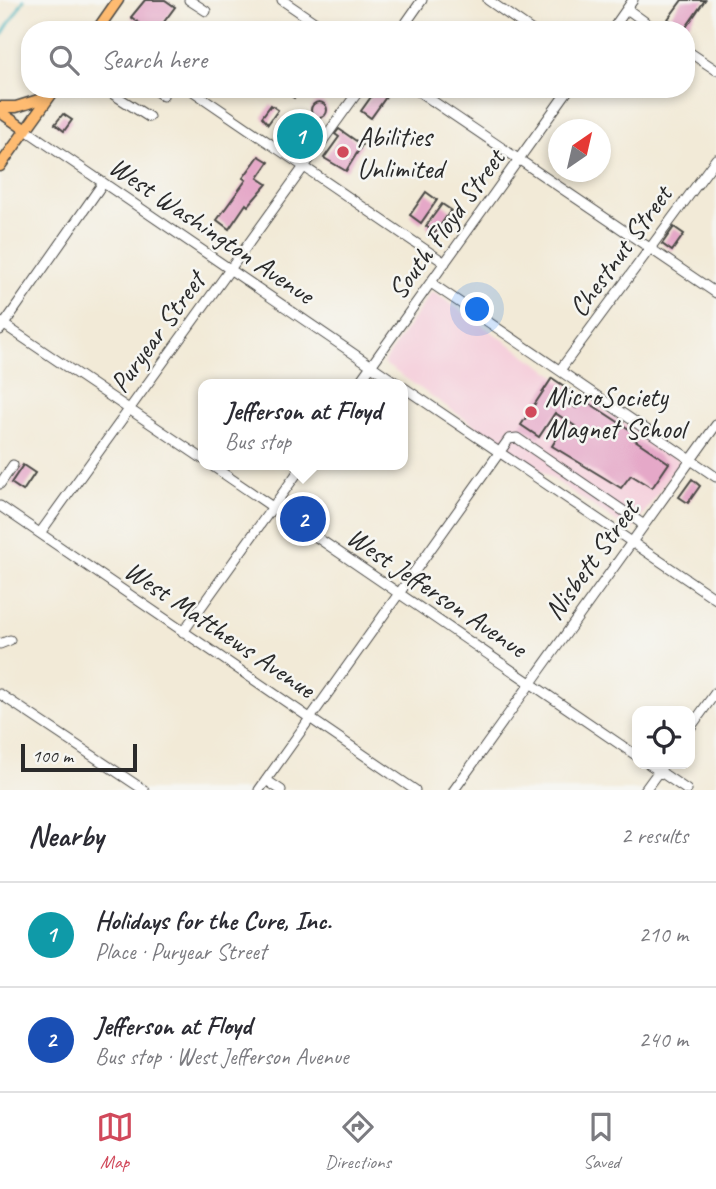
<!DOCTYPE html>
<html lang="en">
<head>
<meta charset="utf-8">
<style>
  body { margin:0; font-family:Caveat,sans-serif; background:#f2f2f3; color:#2b2b33 }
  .controls { position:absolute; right:21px; bottom:21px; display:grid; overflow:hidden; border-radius:14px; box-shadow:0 4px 10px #0003 }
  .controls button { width:63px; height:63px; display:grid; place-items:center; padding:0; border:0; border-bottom:2px solid #e1e1e2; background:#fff; color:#2b2b33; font:35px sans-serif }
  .compass { position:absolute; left:548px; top:119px; width:63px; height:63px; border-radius:50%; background:#fff; box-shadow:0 4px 10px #0003; rotate:34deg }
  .scale { position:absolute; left:21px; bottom:18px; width:116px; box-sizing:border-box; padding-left:7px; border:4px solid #2b2b2b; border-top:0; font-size:19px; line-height:24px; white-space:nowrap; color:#2b2b2b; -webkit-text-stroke:5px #f6f6f2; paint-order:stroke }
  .you { position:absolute; left:478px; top:310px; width:24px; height:24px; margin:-18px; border:5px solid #fff; border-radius:50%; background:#1a73e8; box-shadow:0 0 0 10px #1a73e833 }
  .badge { display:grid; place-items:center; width:46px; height:46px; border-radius:50%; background:#d1495b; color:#fff; font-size:23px; font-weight:700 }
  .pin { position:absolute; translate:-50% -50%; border:4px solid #fff; box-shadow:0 2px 7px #0006 }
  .popup { position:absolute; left:198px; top:379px; width:210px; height:91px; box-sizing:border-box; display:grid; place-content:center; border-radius:14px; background:#fff; filter:drop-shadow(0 2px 5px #0005); font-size:23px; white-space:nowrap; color:#7c7c81 }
  .popup b { font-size:26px; color:#2b2b33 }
  .popup::after { content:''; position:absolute; left:50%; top:100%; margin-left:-14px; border:14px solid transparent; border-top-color:#fff }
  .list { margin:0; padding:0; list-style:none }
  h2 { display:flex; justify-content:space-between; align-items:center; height:91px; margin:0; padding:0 28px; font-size:30px }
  h2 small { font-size:23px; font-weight:400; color:#7c7c81 }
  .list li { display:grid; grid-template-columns:46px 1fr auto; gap:21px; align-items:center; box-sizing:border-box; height:105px; padding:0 28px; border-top:2px solid #e1e1e2 }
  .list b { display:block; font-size:26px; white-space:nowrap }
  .list p { margin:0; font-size:23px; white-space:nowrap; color:#7c7c81 }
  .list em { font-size:23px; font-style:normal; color:#7c7c81 }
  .icon { flex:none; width:38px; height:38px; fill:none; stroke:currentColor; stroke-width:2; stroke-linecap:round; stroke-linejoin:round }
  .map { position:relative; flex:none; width:716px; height:790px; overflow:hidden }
  .search { position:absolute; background:#fff; box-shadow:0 4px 10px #0003; left:21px; right:21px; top:21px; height:77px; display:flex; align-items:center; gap:18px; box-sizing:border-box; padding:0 24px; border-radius:28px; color:#7c7c81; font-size:26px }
  .sheet { height:301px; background:#fff }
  nav { display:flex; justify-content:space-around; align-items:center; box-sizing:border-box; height:98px; border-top:2px solid #e1e1e2; background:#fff; font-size:19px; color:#7c7c81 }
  nav a { display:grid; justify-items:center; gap:4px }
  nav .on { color:#d1495b }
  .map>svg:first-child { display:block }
</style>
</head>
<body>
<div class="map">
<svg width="716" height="790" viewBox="0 0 716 790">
  <rect width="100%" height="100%" fill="#f6f6f2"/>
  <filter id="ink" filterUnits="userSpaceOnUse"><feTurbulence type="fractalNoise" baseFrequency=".0143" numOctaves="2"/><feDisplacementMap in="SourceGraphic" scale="14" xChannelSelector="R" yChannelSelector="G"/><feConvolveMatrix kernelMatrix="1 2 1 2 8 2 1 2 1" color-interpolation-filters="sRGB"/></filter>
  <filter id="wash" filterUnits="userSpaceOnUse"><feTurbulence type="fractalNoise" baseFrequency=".00686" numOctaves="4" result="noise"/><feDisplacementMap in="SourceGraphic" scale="28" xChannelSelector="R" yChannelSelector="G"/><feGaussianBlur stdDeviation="1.57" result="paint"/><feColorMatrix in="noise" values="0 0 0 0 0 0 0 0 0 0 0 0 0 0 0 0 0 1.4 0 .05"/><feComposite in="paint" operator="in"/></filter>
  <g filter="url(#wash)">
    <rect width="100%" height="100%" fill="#f2ead7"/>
    <path fill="#f5cfdb" d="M432,291L680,461L631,532L383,363Z"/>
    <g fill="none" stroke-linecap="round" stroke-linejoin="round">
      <path stroke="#44b3bd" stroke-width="2.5" d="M0,38L24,0"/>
    </g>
    <g id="blocks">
      <path fill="#e5a8c8" d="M145,0H165L175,7L158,30H149L131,17Z
        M682,0H705L684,30L668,19Z
        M288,89H300L294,98L286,93Z
        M376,90L386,97L371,118L361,111Z
        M311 110a8 8 0 1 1 16 0a8 8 0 1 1-16 0Z
        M271,105L278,110L268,124L262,117Z
        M63,114L72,120L64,131L55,124Z
        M283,118L291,124L284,133L277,128Z
        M299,126L310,133L302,146L290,139Z
        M339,129L362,145L346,171L324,158L339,137L335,134Z
        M259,156L269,162L258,178L267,184L248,206L246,204L229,229L217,220L246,180L243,178Z
        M426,192L437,200L421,223L410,215Z
        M442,204L451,210L435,233L426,226Z
        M674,227L684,234L672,251L662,244Z
        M552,378L570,390L564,400L576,408L583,399L635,433L632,438L669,463L652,488L631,475L621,488L552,446L562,430L569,435L575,426L555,413L539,437L521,425Z
        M23,465L35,473L23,491L11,483Z
        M692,479L700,486L688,503L679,497Z"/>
    </g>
  </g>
  <g filter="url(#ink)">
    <use href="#blocks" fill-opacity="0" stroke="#494845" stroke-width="2"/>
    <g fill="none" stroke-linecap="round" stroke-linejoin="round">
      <g stroke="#494845" stroke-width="11">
        <path id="minor" d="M189,0L206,11
          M282,0L326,30
          M488,0L531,30
          M627,9L656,30
          M401,30L422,0
          M612,30L633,0
          M686,50L716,70
          M105,89L149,117
          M153,89L163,96
          M190,89L445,263
          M415,89L716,293
          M26,130L398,384
          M431,283L716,477
          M0,322L203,459
          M0,330L103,183
          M560,370L716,159
          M358,384L569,89
          M403,387L716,599
          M211,465L637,756
          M0,484L13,465
          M0,506L415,790
          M40,533L360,89
          M183,632L303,465
          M0,644L10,640
          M0,694L144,790
          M690,728L716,692
          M649,764L687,790
          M266,780L281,790
          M259,790L509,439L517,438L644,525
          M454,790L716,425
          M645,790L664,764"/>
      </g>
      <g stroke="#494845" stroke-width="13">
        <path id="major" d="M97,30L118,0
          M0,107H16L48,97
          M0,112L26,130
          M0,166L55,89"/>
      </g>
      <use href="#minor" stroke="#fff" stroke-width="9"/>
      <use href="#major" stroke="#febb71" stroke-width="10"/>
    </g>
  </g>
  <g fill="#d1495b" stroke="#f6f6f2" stroke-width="2.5">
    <circle cx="343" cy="152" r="7"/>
    <circle cx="531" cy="412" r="7"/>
  </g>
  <g text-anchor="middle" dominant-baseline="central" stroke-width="5" stroke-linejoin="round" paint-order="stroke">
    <g font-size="28" fill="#2b2b2b" stroke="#f6f6f2" text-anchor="start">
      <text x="357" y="136">Abilities<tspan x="357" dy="32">Unlimited</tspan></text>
      <text x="545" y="396">MicroSociety<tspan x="545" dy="32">Magnet School</tspan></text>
    </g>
    <g font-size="28" fill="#2b2b2b" stroke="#f6f6f2">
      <text transform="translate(446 224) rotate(-54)">South Floyd Street</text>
      <text transform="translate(212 230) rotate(34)">West Washington Avenue</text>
      <text transform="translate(620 251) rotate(-54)">Chestnut Street</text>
      <text transform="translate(157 332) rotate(-54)">Puryear Street</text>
      <text transform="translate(591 560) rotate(-54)">Nisbett Street</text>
      <text transform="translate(437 592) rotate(34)">West Jefferson Avenue</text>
      <text transform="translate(220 629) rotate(34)">West Matthews Avenue</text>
    </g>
  </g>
</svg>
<div class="controls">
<button><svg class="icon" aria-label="locate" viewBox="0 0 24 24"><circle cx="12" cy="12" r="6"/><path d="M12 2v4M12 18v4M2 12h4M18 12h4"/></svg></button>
</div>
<svg class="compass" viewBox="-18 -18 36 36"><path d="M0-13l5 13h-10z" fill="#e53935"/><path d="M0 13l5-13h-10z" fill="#7c7c81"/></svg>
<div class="scale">100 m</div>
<div class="you"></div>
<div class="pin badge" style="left:300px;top:136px;background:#0f9aa8">1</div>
<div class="pin badge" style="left:303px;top:519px;background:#1a4fb4">2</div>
<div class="popup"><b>Jefferson at Floyd</b>Bus stop</div>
<div class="search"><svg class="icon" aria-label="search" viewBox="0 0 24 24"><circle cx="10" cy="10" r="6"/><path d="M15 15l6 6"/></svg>Search here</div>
</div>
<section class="sheet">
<h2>Nearby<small>2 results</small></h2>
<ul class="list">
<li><span class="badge" style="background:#0f9aa8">1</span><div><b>Holidays for the Cure, Inc.</b><p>Place · Puryear Street</p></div><em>210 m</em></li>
<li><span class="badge" style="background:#1a4fb4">2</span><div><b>Jefferson at Floyd</b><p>Bus stop · West Jefferson Avenue</p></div><em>240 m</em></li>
</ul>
</section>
<nav>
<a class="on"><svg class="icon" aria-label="map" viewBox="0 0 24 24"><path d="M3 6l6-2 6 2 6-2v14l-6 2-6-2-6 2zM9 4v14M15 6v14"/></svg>Map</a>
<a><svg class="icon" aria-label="directions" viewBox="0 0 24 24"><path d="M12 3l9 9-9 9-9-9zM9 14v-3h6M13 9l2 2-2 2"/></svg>Directions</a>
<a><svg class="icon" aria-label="saved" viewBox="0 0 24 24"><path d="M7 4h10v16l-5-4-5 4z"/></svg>Saved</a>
</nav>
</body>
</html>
